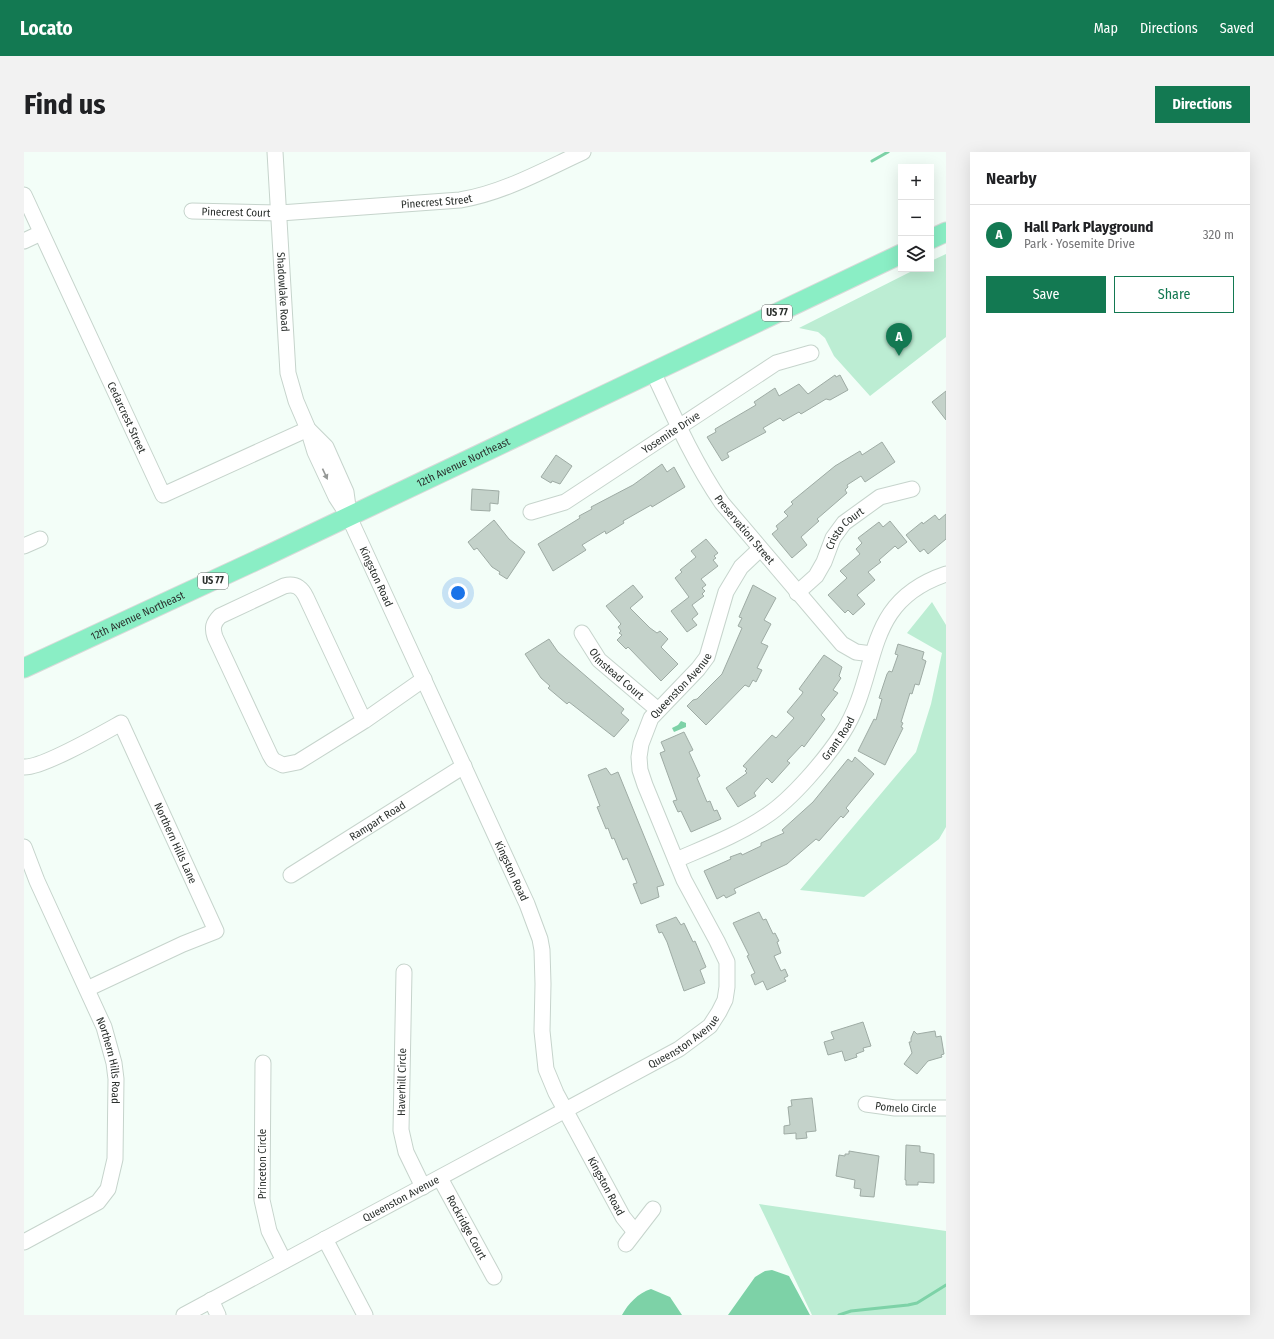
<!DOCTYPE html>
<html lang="en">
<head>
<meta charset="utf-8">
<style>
  body { margin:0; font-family:"Fira Sans Condensed",sans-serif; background:#f2f2f2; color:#202124 }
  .controls { position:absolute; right:12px; top:12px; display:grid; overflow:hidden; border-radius:0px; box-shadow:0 4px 16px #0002 }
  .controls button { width:36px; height:36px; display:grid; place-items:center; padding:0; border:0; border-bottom:1px solid #e0e0e0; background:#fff; color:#202124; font:20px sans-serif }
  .you { position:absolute; left:434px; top:441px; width:14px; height:14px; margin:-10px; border:3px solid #fff; border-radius:50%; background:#1a73e8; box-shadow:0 0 0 6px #1a73e833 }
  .badge { display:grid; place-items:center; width:26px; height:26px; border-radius:50%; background:#137952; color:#fff; font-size:13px; font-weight:700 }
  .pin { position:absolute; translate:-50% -33px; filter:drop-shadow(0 1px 2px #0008) }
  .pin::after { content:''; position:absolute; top:21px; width:14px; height:12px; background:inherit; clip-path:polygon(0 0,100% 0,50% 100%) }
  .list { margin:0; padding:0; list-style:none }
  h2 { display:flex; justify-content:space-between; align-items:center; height:52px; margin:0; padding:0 16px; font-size:17px }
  h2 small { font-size:13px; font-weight:400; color:#757577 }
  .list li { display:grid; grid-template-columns:26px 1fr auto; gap:12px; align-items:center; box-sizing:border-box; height:60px; padding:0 16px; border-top:1px solid #e0e0e0 }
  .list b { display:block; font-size:15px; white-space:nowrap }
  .list p { margin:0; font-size:13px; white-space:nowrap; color:#757577 }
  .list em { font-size:13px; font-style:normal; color:#757577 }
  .actions { display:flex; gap:8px; padding:12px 16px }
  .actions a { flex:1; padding:9px 0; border:1px solid #137952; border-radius:0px; text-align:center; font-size:14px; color:#137952 }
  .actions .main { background:#137952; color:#fff }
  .icon { flex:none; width:22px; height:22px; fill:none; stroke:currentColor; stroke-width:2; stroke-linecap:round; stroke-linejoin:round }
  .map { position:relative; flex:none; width:922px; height:1163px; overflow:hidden; border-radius:0px }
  header { display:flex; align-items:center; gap:24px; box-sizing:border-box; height:56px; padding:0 20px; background:#137952; color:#fff }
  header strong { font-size:19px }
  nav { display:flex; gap:22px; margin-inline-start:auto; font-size:14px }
  .intro { display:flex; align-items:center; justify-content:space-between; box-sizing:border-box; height:96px; padding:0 24px }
  h1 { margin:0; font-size:28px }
  .button { padding:10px 18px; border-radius:0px; background:#137952; color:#fff; font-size:14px; font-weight:700 }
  main { display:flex; gap:24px; padding:0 24px }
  aside { flex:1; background:#fff; border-radius:0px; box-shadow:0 4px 16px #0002 }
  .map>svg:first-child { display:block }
</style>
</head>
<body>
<header>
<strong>Locato</strong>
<nav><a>Map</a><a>Directions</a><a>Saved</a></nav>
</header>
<div class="intro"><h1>Find us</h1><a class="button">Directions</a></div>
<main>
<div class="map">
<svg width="922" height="1163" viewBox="0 0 922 1163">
  <rect width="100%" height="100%" fill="#f3fef8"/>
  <path fill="#bcedd3" d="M922,102V185L846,244L810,204L801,186L794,180L775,176L892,117H907V109Z
    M908,450L922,473V675L915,687L840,745L776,738L892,600L907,552L918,501L883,481Z
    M735,1052L922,1079V1163H788Z"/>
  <path fill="#7dd2a7" d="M657,569L662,571V575L650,580L648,576L654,573Z
    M748,1118L765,1124L786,1163H704L731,1125L741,1119Z
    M627,1137L646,1145L658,1163H598C604,1152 614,1141 627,1137Z"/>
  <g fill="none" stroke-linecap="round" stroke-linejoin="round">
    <path stroke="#7dd2a7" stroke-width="3" d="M848,9L864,0
      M815,1163L827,1159L884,1153L893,1151L922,1133"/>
  </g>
  <path fill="#c4d2ca" stroke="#9eaba4" d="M811,223L812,225L816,223L824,238L806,248L802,247L777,262L775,260L759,269L756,266L739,276L742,280L703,301L705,305L698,309L683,285L692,280L691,277L732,253L730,250L751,236L755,244L775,232L784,242Z
    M922,239V268L908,250Z
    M858,290L871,310L841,330L837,324L823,333L824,335L821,338L823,341L793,367L795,369L777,385L783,393L768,406L748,382L754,377L752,374L764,364L760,360L769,352L767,350L811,314L836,299L838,303Z
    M532,303L548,314L536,332L528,329L527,331L517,325Z
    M638,312L643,320L650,315L661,335L628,355L627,353L599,369L600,371L582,382L581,379L558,393L562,398L529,419L514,392L556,366L555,364L568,357L567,355L609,333Z
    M448,337L475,339L474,352L466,351V359L447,358Z
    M922,362V387L904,402L900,397L896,400L882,383L898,370L899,372L911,363L915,368Z
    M470,368L485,387L501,400L483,427L475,422L476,420L468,415L453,396L450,398L444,390Z
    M866,369L883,390L874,397L871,394L855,408L857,410L844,420L851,428L833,443L841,452L829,463L824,458L821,461L804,443L823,426L816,419L836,402L832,397L838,391L834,386L855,370L859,375Z
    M682,387L694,401L690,404L692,406L689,408L694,414L677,427L682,433L678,436L681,439L678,442L680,444L668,453L674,462L668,467L673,473L663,480L647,459L665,445L651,426L658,420L656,418L672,405L667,399Z
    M609,433L619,445L606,456L626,476L633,481L636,479L644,487L637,495L654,512L637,529L604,495L602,497L593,488L598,483L595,481L597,479L594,475L597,472L582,454Z
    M729,433L752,446L740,468L747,472L737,491L744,494L733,516L738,518L732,530L729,528L725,535L721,533L682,573L663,554L669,548L673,547L698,522L718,476L714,474L718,466L715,465Z
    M525,487L534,500L600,557L597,561L605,568L590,585L545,550L543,552L524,536L526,534L517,526L501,502Z
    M874,492L900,500L898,507L902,509L895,533L891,532L888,542L886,541L877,570L879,571L877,575L879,576L861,613L834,599L850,567L852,568L858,547L855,546L863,522L865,519L868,520L874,503L871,502Z
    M800,503L818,515L815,524L817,526L809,538L814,541L797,563L801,567L780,595L778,593L763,609L766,611L748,631L743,626L730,641L732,644L714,655L702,636L723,621L721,619L723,617L719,614L748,583L752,586L770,566L763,560L778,542L779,540L775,537Z
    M660,580L669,598L665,600L676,624L673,626L683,650L686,649L690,659L693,658L697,667L667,680L657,659L654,660L649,649L653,648L636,601L641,599L637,590Z
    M831,605L850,622L822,656L825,659L819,666L817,664L795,689L792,687L763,712L710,737L712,741L702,746L700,743L693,747L680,719L707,707L706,705L717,701L718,703L737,694V691L760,681L758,678L789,650L824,607L828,610Z
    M582,616L587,623L594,620L640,733L633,735L635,745L617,752L609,732L613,731L603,706L599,708L590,686L588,687L584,676L582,677L573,655L576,654L564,623Z
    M735,760L739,768L742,767L749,782L751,781L755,789L753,790L757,801L750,804L757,819L761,817L764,824L760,826L762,829L743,838L739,829L731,833L727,823L731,821L723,804L725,803L709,771Z
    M652,765L657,773L660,771L669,790L671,789L682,815L676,818L681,831L660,839L643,790L638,780L635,781L632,773Z
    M839,870L847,894L839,896L840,899L832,902L833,905L821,909L818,899L804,903L800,890L810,887L807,880Z
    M890,879L893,882L911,879L912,885L917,884L920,902L917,903L918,905L904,909L893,922L880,912L888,901L885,890H887V886Z
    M788,946L792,979L782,980L783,986L772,987V981L760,982V974L766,973L764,955L768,954L767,948Z
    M882,993L896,994V1000L910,1002V1031L894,1030V1033H882V1028H881Z
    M825,999L855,1004L850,1045L836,1044L837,1037L830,1036L831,1028L812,1024L815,1003L821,1004V1002H825Z"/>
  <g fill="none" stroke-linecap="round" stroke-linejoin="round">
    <g stroke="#c6d4cc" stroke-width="17">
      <g id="minor">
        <path id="s1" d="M251,0L264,221L272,249L284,277L291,300L312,345L325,365L503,752L516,787L518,798L519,832L518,879L522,917L532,941L599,1065L611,1080"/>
        <path id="s2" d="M0,43L139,343L284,277"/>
        <path id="s3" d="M168,59L256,61L436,48C479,41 520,18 559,0"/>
        <path d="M0,89L17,81"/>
        <path id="s4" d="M629,220C650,265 670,310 698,351L818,492L832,500L848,502"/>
        <path d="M286,279L302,295L322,340L325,362"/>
        <path id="s5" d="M507,360L541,350L752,211L787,201"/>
        <path d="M0,394L16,387"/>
        <path id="s6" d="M773,441L792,424L800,410L809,386L820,371L856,345L888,337"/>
        <path id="s7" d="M558,481L575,508L634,558"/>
        <path d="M340,569L282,445C277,435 271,431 260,434L196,464C189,471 188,476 191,485L246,603L249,608L259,613L274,610L340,569L400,527"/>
        <path id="s8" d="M0,615C18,616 79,581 97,571L192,779L159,792L63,837"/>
        <path id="s9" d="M0,695L13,729L80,875L90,911L92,927L91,1007L84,1037L74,1050L0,1090"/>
        <path id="s10" d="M652,708C682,695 714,683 742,664C768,647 801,608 818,582C858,520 836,451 922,422"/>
        <path id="s11" d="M267,723L440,614"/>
        <path d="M380,820L377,978L382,1000L399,1035"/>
        <path d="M239,911L238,1048L245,1079L260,1109"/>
        <path id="s12" d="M842,952L871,956H922"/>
        <path id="s13" d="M416,1026L470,1125"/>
        <path d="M301,1087L341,1163"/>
        <path d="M602,1092L629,1057"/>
        <path d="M187,1148L194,1163"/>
        <path id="s14" d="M160,1163L655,897L686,874L695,860L701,848L703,835V810L693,789L660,728L621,633L616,618L615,605L617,592L627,566L674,517L683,505L702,440L717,415L736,397"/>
      </g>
    </g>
    <g stroke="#d9dad9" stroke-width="21">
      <g id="major">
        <path d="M907,87L922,80"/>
        <path id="s15" d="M0,516L246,402L877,102"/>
      </g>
    </g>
    <use href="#minor" stroke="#fff" stroke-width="15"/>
    <use href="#major" stroke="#8aeec5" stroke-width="19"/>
  </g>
  <defs><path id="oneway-solid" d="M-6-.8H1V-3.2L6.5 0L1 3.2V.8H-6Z"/></defs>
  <use fill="#959896" href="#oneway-solid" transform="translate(301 322) rotate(65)"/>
  <g text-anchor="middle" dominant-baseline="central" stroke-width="3.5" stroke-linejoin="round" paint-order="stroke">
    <g fill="#fff" stroke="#6b6e6c" stroke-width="1">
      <rect x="738" y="153" width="30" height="16" rx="3"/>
      <rect x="174" y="421" width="30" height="16" rx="3"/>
    </g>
    <g font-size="10" font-weight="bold" fill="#2b302d">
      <text x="753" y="161">US 77</text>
      <text x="189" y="429">US 77</text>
    </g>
    <g font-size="11" fill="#2b302d" stroke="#fff">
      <text stroke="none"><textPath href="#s3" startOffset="245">Pinecrest Street</textPath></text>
      <text stroke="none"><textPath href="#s3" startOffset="44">Pinecrest Court</textPath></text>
      <text stroke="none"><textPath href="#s1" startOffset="140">Shadowlake Road</textPath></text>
      <text stroke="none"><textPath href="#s2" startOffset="245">Cedarcrest Street</textPath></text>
      <text stroke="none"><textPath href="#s5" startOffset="162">Yosemite Drive</textPath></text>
      <text stroke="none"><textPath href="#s15" startOffset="485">12th Avenue Northeast</textPath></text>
      <text stroke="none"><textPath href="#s4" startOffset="183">Preservation Street</textPath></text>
      <text stroke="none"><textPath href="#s6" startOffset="82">Cristo Court</textPath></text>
      <text stroke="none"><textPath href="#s1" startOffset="444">Kingston Road</textPath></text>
      <text stroke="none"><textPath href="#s15" startOffset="125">12th Avenue Northeast</textPath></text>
      <text stroke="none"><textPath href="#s7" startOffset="54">Olmstead Court</textPath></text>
      <text stroke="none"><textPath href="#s14" startOffset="978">Queenston Avenue</textPath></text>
      <text stroke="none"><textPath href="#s10" startOffset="207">Grant Road</textPath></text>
      <text stroke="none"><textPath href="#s11" startOffset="102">Rampart Road</textPath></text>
      <text stroke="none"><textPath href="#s8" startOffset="239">Northern Hills Lane</textPath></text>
      <text stroke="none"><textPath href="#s1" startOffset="768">Kingston Road</textPath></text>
      <text stroke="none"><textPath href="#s14" startOffset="570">Queenston Avenue</textPath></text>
      <text stroke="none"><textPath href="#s9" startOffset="231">Northern Hills Road</textPath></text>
      <text transform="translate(378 930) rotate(-89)">Haverhill Circle</text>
      <text stroke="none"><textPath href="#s12" startOffset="40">Pomelo Circle</textPath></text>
      <text transform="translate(238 1012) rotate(-90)">Princeton Circle</text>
      <text stroke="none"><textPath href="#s1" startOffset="1104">Kingston Road</textPath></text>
      <text stroke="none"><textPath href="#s14" startOffset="246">Queenston Avenue</textPath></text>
      <text stroke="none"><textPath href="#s13" startOffset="56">Rockridge Court</textPath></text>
    </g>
  </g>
</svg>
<div class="controls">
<button>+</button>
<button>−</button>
<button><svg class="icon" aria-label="layers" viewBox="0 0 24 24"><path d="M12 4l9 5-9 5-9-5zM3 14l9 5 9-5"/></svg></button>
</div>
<div class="you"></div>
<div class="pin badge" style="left:875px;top:204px">A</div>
</div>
<aside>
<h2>Nearby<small></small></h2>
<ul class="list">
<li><span class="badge">A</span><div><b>Hall Park Playground</b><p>Park · Yosemite Drive</p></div><em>320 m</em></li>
</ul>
<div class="actions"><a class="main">Save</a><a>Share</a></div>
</aside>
</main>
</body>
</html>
